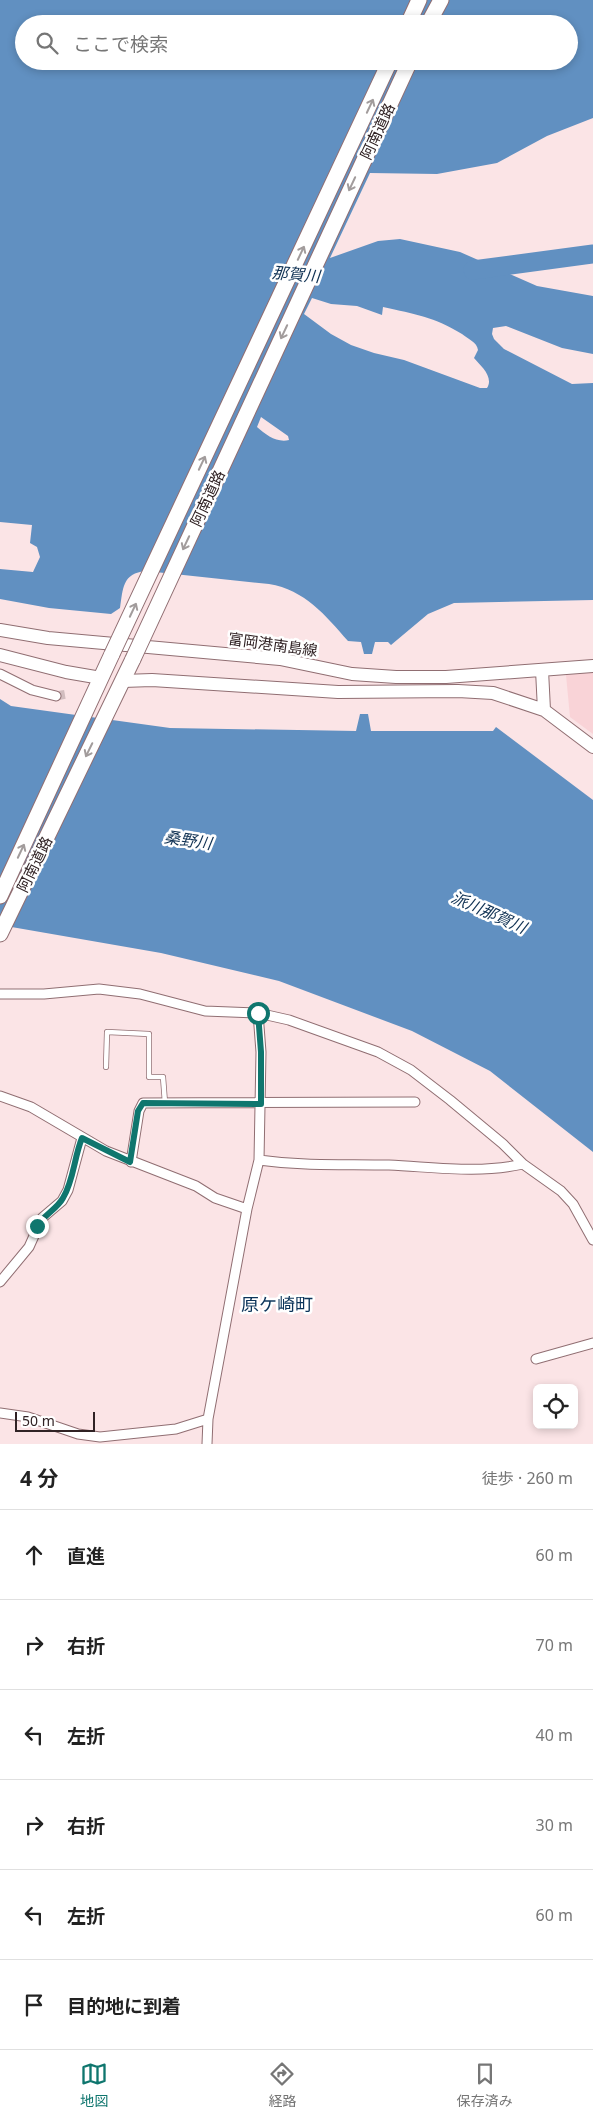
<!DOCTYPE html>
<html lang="ja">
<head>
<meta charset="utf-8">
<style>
  body { margin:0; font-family:"Noto Sans","Noto Sans JP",sans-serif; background:#f2f2f2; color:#222 }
  .controls { position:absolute; right:15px; bottom:15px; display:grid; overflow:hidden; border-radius:8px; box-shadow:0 2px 8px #0003 }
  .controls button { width:45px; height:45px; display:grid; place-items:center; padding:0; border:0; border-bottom:1px solid #e0e0e0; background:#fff; color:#222; font:25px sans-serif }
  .scale { position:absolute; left:15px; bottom:12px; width:80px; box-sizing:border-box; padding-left:5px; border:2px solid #302224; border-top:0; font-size:14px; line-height:18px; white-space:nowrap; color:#302224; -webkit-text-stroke:4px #fff; paint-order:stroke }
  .stop { position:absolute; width:15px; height:15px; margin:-11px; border:4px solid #0f766e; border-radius:50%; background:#fff }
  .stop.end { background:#0f766e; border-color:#fff; box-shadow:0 1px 5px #0008 }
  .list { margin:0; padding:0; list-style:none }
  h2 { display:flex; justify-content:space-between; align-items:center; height:65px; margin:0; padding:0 20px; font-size:21px }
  h2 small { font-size:16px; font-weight:400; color:#767676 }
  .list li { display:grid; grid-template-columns:32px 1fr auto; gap:15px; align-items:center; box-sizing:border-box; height:90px; padding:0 20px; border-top:1px solid #e0e0e0 }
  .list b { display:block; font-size:19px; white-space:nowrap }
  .list em { font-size:16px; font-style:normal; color:#767676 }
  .icon { flex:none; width:28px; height:28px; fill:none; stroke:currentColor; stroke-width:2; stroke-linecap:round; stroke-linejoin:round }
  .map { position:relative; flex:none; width:593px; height:1444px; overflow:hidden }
  .search { position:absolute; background:#fff; box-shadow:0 2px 8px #0003; left:15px; right:15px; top:15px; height:55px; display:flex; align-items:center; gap:12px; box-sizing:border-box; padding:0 18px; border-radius:28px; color:#767676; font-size:19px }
  .sheet { height:605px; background:#fff }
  nav { display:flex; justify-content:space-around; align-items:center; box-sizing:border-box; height:70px; border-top:1px solid #e0e0e0; background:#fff; font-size:14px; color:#767676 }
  nav a { display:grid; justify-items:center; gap:2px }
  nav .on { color:#0f766e }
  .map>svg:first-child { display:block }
</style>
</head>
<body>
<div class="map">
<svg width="593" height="1444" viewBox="0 0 593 1444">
  <rect width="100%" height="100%" fill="#fbe4e6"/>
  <path fill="#f9d3d7" d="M593,672V734L570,717L566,675Z"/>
  <path fill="#6190c1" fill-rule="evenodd" d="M0,0H593V118L547,136L497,163L437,174L370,173L330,258L378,241L400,239L460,252L537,286L593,296V354L562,348L506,326L493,328L492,334L494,339L504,349L572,384L593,383V600L454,603L428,614L391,645L388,642H375L372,654H364L361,642L348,641C325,615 305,590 269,584L146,571C122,573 123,589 120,608L111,614L49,608L0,599V569L33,572L40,557L37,547L30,543L32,525L0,522ZM24,24H569V61H24ZM312,298L331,304L357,306L382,315L383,307C415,314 434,317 462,334C468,339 477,342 478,350L474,358C481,366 494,377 487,388H480L404,360L374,353L351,345L331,334L304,314ZM261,417L288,436L289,440C277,443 266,435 257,427Z
    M0,699L11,706L170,728L356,731L360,714H368L371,731H493L496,727L593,800V1152L490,1071L412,1031L279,981L161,953L0,925Z"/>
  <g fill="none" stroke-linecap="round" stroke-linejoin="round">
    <path stroke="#6190c1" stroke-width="19" d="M473,270L593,254"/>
    <path stroke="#d2bdbf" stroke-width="9" stroke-dasharray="9 4.5" stroke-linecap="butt" d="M56,696L67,694"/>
    <g stroke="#906e72" stroke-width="6">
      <path id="service" d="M106,1067L107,1032L149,1034V1077H163L165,1103"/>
    </g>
    <g stroke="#906e72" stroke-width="11">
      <path id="minor" d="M0,674L32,690L56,696
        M0,994H44L99,989L140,994L205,1011L258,1013L289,1020L378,1052L411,1070L450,1100L503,1144L523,1164L561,1191L573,1204L593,1240
        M0,1096L31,1107L106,1151L196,1186L215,1198L247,1209
        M259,1160C302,1166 346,1164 389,1165C434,1167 479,1174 523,1164
        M131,1162L139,1111L143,1103L415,1102
        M0,1282L29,1247L42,1218L62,1201L68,1190L82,1138
        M536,1359L593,1343
        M0,1413L28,1417L78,1434L100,1437L176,1429L208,1419
        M207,1444L208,1419L247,1209L259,1160L261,1052L258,1013"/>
    </g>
    <g stroke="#906e72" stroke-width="14">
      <path id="secondary" d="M0,630L48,638L280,659L352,674L396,677H446L593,666
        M0,655L66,672L101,678
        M542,670L544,710
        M123,681L152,680L338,692L458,691L493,693L544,710L593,747"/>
    </g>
    <g stroke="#906e72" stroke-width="17">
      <path id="trunk" d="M408,24L419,0
        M428,24L441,0
        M0,896L112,654
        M0,934L133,659"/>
    </g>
    <use href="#service" stroke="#fff" stroke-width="4.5"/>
    <use href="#minor" stroke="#fff" stroke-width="9"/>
    <use href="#secondary" stroke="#fff" stroke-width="12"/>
    <use href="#trunk" stroke="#fff" stroke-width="15"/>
    <g stroke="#906e72" stroke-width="17" stroke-linecap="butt">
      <path id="trunk-bridge" d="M112,654L390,61
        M133,659L410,61"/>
    </g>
    <use href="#trunk-bridge" stroke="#fff" stroke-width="15"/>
  </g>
  <defs><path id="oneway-shaft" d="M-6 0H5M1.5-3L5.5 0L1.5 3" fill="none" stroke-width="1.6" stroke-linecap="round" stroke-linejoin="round" transform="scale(1.25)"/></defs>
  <g stroke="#a29c9c">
    <use href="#oneway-shaft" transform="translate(370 106) rotate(-65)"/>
    <use href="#oneway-shaft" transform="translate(352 184) rotate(115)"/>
    <use href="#oneway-shaft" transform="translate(301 253) rotate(-65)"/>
    <use href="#oneway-shaft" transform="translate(284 332) rotate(115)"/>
    <use href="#oneway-shaft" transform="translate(202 463) rotate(-65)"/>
    <use href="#oneway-shaft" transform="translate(186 543) rotate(115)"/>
    <use href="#oneway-shaft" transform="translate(133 610) rotate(-65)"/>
    <use href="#oneway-shaft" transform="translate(89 750) rotate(116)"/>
    <use href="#oneway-shaft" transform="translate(21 851) rotate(-65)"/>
  </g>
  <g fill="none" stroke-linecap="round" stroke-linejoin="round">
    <path stroke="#0f766e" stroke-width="6" d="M37,1226C44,1215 57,1209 63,1198C74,1180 74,1157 82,1138L130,1162L138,1111L143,1103L261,1104V1052L258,1013"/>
  </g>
  <g text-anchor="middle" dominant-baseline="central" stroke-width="5" stroke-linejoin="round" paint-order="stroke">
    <g font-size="15" fill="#302224" stroke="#fff">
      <text transform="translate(377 131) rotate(-65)">阿南道路</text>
      <text transform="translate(207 498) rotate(-65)">阿南道路</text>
      <text transform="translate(273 644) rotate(8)">富岡港南島線</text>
      <text transform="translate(34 864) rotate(-64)">阿南道路</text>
    </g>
    <g font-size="16" font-style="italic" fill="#0f3153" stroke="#fff">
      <text transform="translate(296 274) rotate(5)">那賀川</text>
      <text transform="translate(188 840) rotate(8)">桑野川</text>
      <text transform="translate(489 912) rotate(24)">派川那賀川</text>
    </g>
    <g font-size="18" fill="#0c345a" stroke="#fff">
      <text x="277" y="1304">原ケ崎町</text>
    </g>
  </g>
</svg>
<div class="controls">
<button><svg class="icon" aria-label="locate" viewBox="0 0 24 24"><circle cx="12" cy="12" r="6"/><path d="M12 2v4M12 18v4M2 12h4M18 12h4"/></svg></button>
</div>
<div class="scale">50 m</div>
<div class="stop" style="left:258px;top:1013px"></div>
<div class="stop end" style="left:37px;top:1226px"></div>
<div class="search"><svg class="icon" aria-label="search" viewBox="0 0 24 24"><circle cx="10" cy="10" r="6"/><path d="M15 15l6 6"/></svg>ここで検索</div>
</div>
<section class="sheet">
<h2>4 分<small>徒歩 · 260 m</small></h2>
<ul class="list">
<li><svg class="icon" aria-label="ahead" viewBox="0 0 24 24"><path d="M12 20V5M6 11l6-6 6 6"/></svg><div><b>直進</b></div><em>60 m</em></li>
<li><svg class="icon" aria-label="right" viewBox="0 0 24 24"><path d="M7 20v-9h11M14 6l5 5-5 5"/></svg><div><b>右折</b></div><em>70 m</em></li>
<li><svg class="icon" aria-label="left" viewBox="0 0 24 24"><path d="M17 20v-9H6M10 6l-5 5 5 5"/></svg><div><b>左折</b></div><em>40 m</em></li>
<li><svg class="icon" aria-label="right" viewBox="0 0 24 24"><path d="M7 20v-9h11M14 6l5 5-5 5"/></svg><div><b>右折</b></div><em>30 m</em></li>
<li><svg class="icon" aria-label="left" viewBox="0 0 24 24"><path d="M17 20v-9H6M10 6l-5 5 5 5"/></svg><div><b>左折</b></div><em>60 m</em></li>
<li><svg class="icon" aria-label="arrive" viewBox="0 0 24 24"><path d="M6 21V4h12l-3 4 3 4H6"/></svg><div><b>目的地に到着</b></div></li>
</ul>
</section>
<nav>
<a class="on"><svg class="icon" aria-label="map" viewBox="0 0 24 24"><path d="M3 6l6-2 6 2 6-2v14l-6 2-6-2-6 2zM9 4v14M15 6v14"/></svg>地図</a>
<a><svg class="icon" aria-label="directions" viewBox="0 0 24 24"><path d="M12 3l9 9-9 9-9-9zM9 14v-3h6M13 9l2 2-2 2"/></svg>経路</a>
<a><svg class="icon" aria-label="saved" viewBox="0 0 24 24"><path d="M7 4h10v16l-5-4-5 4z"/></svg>保存済み</a>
</nav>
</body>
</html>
